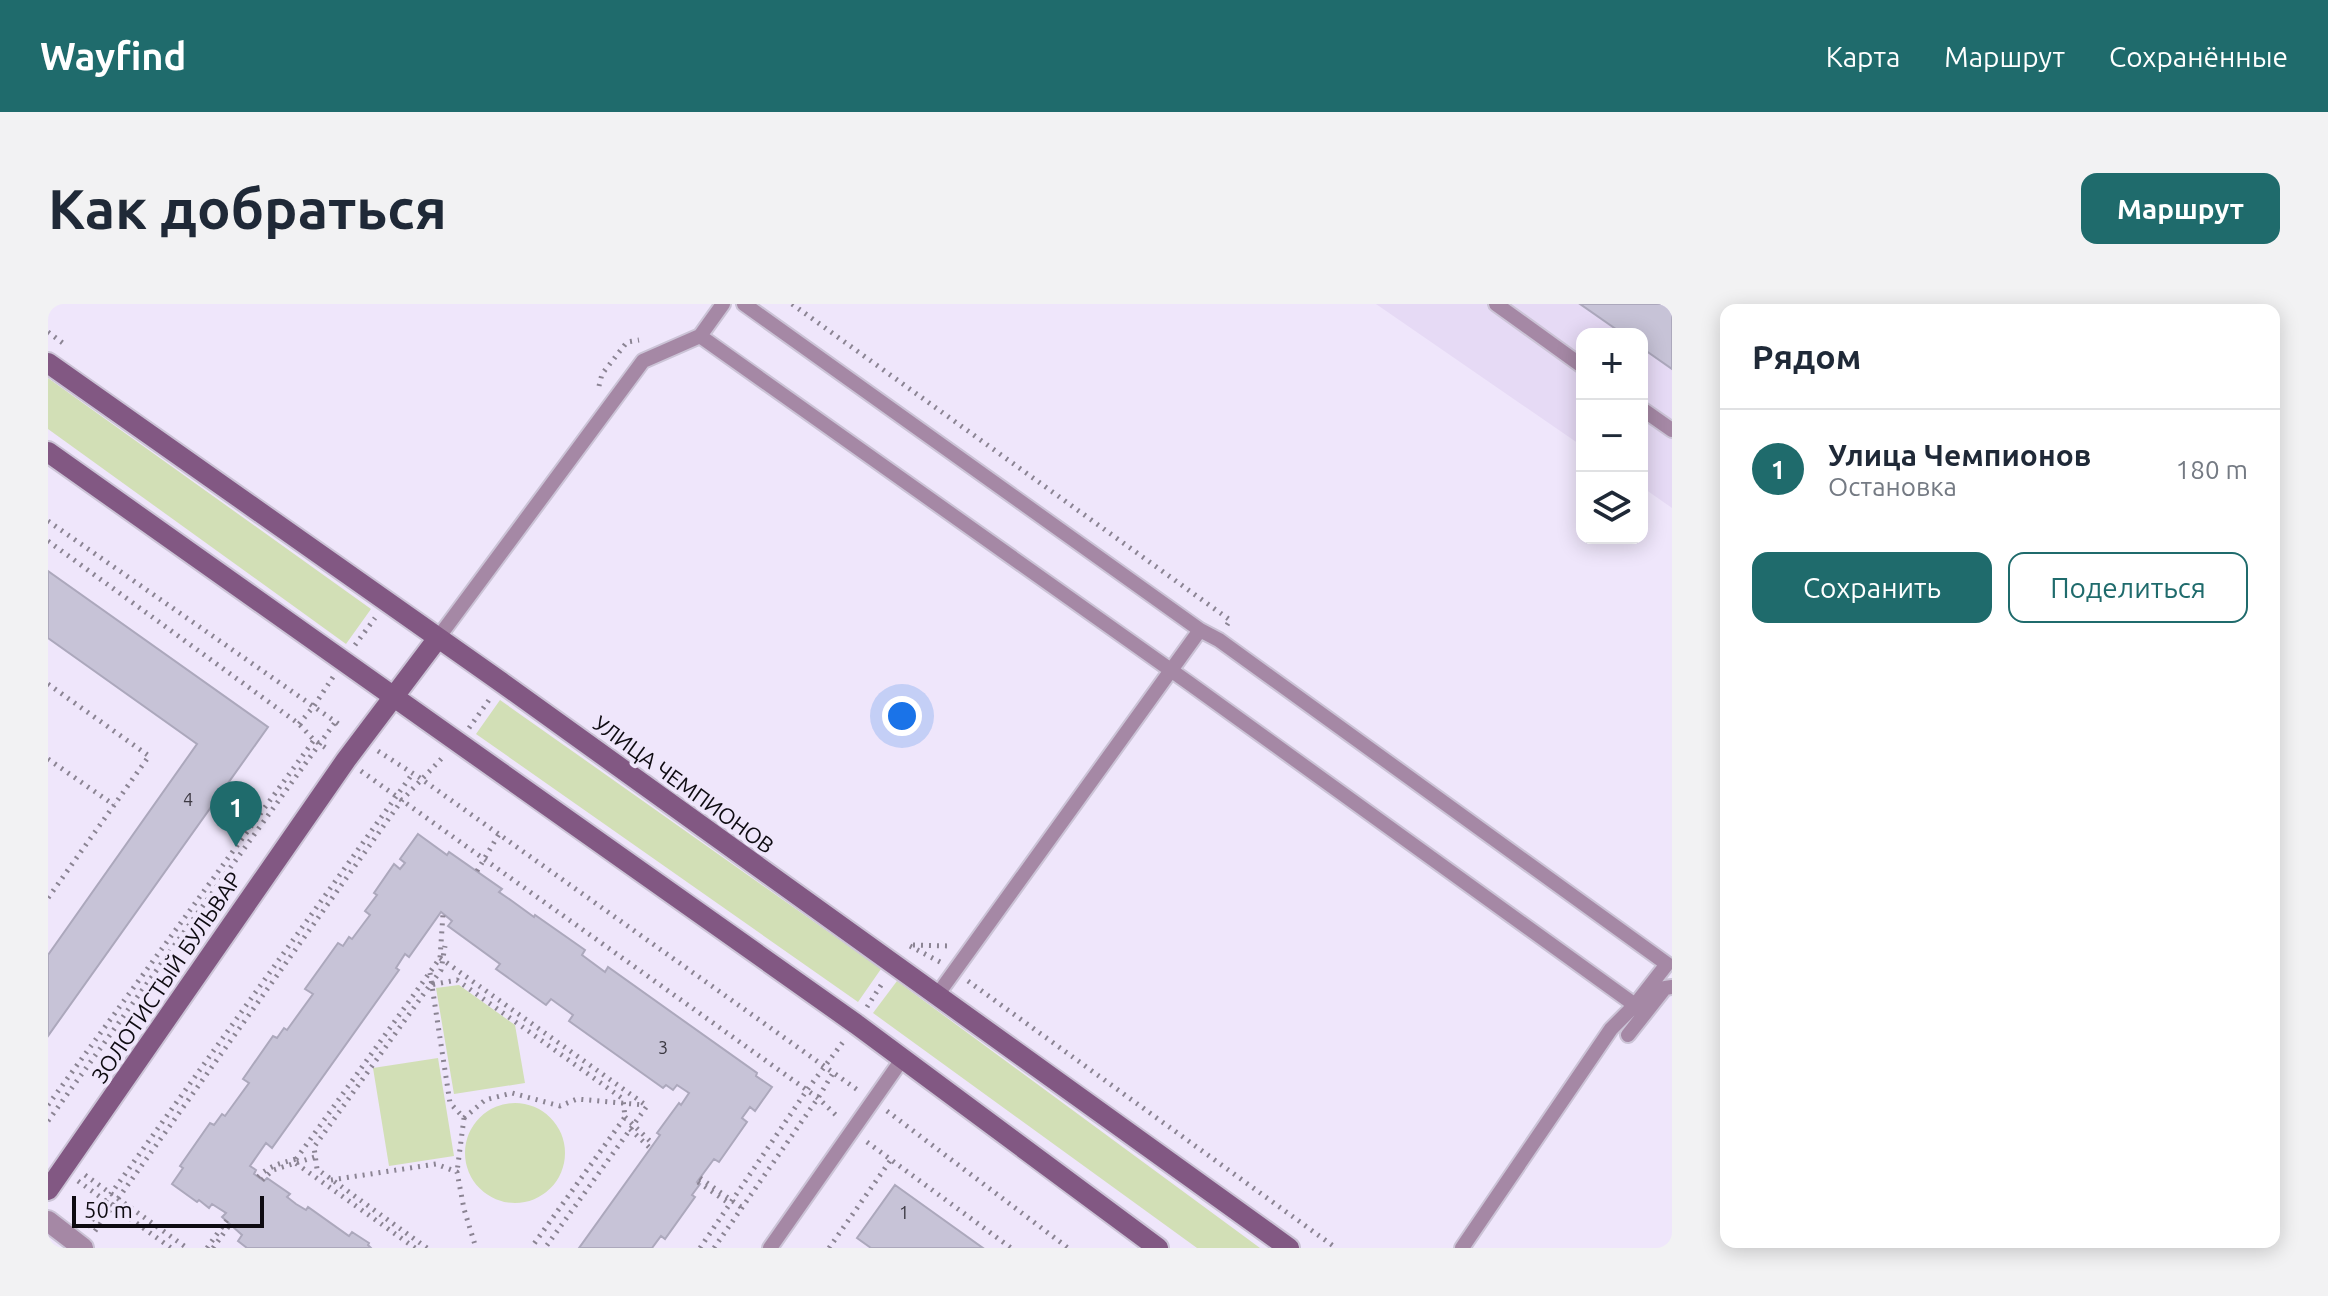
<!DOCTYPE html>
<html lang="ru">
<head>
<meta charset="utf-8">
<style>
  body { margin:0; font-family:Ubuntu,sans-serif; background:#f2f2f3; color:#1f2937 }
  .controls { position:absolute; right:24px; top:24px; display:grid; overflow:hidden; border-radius:16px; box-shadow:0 4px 20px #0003 }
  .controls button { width:72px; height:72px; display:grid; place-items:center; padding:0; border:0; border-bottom:2px solid #e0e1e3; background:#fff; color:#1f2937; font:40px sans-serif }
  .scale { position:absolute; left:24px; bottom:20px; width:192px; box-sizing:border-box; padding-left:8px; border:4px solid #0e0b11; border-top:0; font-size:22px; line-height:28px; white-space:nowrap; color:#0e0b11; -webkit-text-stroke:6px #efe6fb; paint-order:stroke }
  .you { position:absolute; left:854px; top:412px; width:28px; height:28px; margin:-20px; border:6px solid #fff; border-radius:50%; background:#1a73e8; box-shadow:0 0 0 12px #1a73e833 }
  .badge { display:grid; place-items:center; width:52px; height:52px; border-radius:50%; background:#1f6b6c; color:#fff; font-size:26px; font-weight:700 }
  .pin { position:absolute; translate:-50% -66px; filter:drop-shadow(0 2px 4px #0008) }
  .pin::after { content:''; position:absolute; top:42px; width:28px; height:24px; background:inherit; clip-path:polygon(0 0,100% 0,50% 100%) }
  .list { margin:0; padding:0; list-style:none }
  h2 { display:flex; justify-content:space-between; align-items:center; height:104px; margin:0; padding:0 32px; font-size:34px }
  h2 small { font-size:26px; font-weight:400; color:#747a83 }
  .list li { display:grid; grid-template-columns:52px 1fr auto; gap:24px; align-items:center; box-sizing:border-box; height:120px; padding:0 32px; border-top:2px solid #e0e1e3 }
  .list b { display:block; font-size:30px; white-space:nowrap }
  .list p { margin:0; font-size:26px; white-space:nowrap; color:#747a83 }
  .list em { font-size:26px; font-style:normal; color:#747a83 }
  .actions { display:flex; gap:16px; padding:24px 32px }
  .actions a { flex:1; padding:18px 0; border:2px solid #1f6b6c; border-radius:16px; text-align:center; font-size:28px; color:#1f6b6c }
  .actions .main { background:#1f6b6c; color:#fff }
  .icon { flex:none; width:44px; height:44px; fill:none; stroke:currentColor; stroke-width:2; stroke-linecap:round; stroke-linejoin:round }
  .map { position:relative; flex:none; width:1624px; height:944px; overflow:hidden; border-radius:16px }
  header { display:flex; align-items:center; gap:48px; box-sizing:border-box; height:112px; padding:0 40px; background:#1f6b6c; color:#fff }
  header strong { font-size:38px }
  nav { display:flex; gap:44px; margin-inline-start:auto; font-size:28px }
  .intro { display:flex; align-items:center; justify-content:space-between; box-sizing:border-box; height:192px; padding:0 48px }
  h1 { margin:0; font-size:56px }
  .button { padding:20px 36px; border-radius:16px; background:#1f6b6c; color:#fff; font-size:28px; font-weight:700 }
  main { display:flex; gap:48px; padding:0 48px }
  aside { flex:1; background:#fff; border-radius:16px; box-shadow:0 4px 20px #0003 }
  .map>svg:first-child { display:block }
</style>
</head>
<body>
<header>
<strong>Wayfind</strong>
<nav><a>Карта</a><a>Маршрут</a><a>Сохранённые</a></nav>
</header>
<div class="intro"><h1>Как добраться</h1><a class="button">Маршрут</a></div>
<main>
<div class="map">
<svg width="1624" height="944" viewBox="0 0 1624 944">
  <rect width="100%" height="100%" fill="#efe6fb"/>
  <path fill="#e6daf5" d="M1328,0H1624V204L1594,183V30H1534V142Z"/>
  <path fill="#d2dfb6" d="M0,74L323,305L298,340L0,125Z
    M452,396L833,665L810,698L428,430Z
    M849,677L1212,944H1149L825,709Z
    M411,681L467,721L477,779L406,790L388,684Z
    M390,754L406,852L341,862L325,764Z
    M417 849a50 50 0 1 1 100 0a50 50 0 1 1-100 0Z"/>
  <path fill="#c7c3d7" stroke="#aca8bc" stroke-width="2" d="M1532,0H1624V65L1594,44V30H1575Z
    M0,267L220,423L0,732V651L149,440L0,334Z
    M370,530L399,551L401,548L454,585L451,588L464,597L486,613L487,611L537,646L534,651L557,668L560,663L709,769L708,772L724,783L707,807L702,803L694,814L699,818L671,858L666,855L649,878L652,880L644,891L647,893L617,935L613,932L604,944H531L612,831L609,829L631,799L633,801L641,789L629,781L625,786L618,781L615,784L521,717L525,711L503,695L498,701L448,665L452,660L400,622L404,617L393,608L361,653L357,650L348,664L351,666L224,844L218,839L202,862L208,866L206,870L216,877L219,874L242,890L239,893L248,900L258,906L260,903L301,932L304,928L321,939L320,941L323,944H199L190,937L194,931L174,913L178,909L164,900L161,904L151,896L149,898L124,880L135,864L132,862L162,819L166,821L174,810L177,812L201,779L195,775L225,732L229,734L236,724L239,726L265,690L257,685L290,639L295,642L301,633L304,635L322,611L317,607L329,591L326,589L346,560L352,565L357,559L352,555Z
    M847,881L935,944H823L809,934Z"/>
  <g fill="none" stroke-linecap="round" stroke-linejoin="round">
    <g stroke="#cbc3d6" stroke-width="18">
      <path id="lane" d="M675,0L652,32L1141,379L1587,701
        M696,0L1152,326L1171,336L1619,660L1587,701L1563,725L1414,944
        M1448,0L1534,62
        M1594,105L1624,126
        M390,334L595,57L652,32
        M890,690L1152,326
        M1580,731L1617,684L1624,683
        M722,944L855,754"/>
    </g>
    <g stroke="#cbc3d6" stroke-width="24">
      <path id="street" d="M0,917L35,944"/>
    </g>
    <g stroke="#cbc3d6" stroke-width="24">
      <path id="secondary" d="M0,59L453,378L1241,944
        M0,148L808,720L1110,944
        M0,886L298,456L390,334"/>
    </g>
    <path stroke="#8b8493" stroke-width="5" stroke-dasharray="2 6" stroke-linecap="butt" d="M744,0L1182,316L1179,321
      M0,28L16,40
      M551,82L554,70L579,38L591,36
      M0,217L295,423
      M0,237L251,420L266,436L281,446
      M307,341L327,314
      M0,380L101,452L0,594
      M251,420L266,402L285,373
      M421,424L441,396
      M330,447L372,474L811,787
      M0,455L66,501
      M313,467L770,794L790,813
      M429,567L451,530
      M865,641L903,642
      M862,642L892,658
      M392,654L599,802L497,944
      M382,669L402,799L416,814L409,868
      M920,677L1288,944
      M383,680L393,666L397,642
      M819,703L835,678
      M0,801L266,436
      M839,807L1020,944
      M577,813L605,840
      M416,814L437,796L464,789L512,802L529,795L596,801
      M0,817L288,417
      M582,825L602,844
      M819,838L963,944
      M37,871L139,944
      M210,873C220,862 234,859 248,855
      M652,874L693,903
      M214,876L225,866L267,853
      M283,876L388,860L409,868L416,905L428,944
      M30,877L123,944
      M650,878L682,900
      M39,923L365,469
      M47,927L354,496L396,452
      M159,944L179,916
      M165,944L183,919
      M367,944L246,858L392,654L395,610
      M379,944L269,865L266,843L382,681L409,676L575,795L577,813L483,944
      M652,944L759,786L795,738
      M666,944L770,794L785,769
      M781,944L842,857"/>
    <use href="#lane" stroke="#a588a5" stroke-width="14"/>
    <use href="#street" stroke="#a588a5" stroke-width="20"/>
    <use href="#secondary" stroke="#825883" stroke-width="20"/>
  </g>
  <g text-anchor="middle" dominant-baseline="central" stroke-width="8" stroke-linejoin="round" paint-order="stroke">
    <g font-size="18" fill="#3c3942">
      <text x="140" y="495">4</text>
      <text x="615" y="743">3</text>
      <text x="856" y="908">1</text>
    </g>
    <g font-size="22" fill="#0e0b11" stroke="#efe6fb">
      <text transform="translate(636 480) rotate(36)">УЛИЦА ЧЕМПИОНОВ</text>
      <text transform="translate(118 673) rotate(-56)">ЗОЛОТИСТЫЙ БУЛЬВАР</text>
    </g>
  </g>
</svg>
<div class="controls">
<button>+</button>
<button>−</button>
<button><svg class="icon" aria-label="layers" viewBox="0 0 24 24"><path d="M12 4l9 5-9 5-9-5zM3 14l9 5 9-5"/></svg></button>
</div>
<div class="scale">50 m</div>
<div class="you"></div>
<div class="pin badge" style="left:188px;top:543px">1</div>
</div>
<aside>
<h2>Рядом<small></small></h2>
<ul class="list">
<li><span class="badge">1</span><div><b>Улица Чемпионов</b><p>Остановка</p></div><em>180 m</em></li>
</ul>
<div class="actions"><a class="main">Сохранить</a><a>Поделиться</a></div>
</aside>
</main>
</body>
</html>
